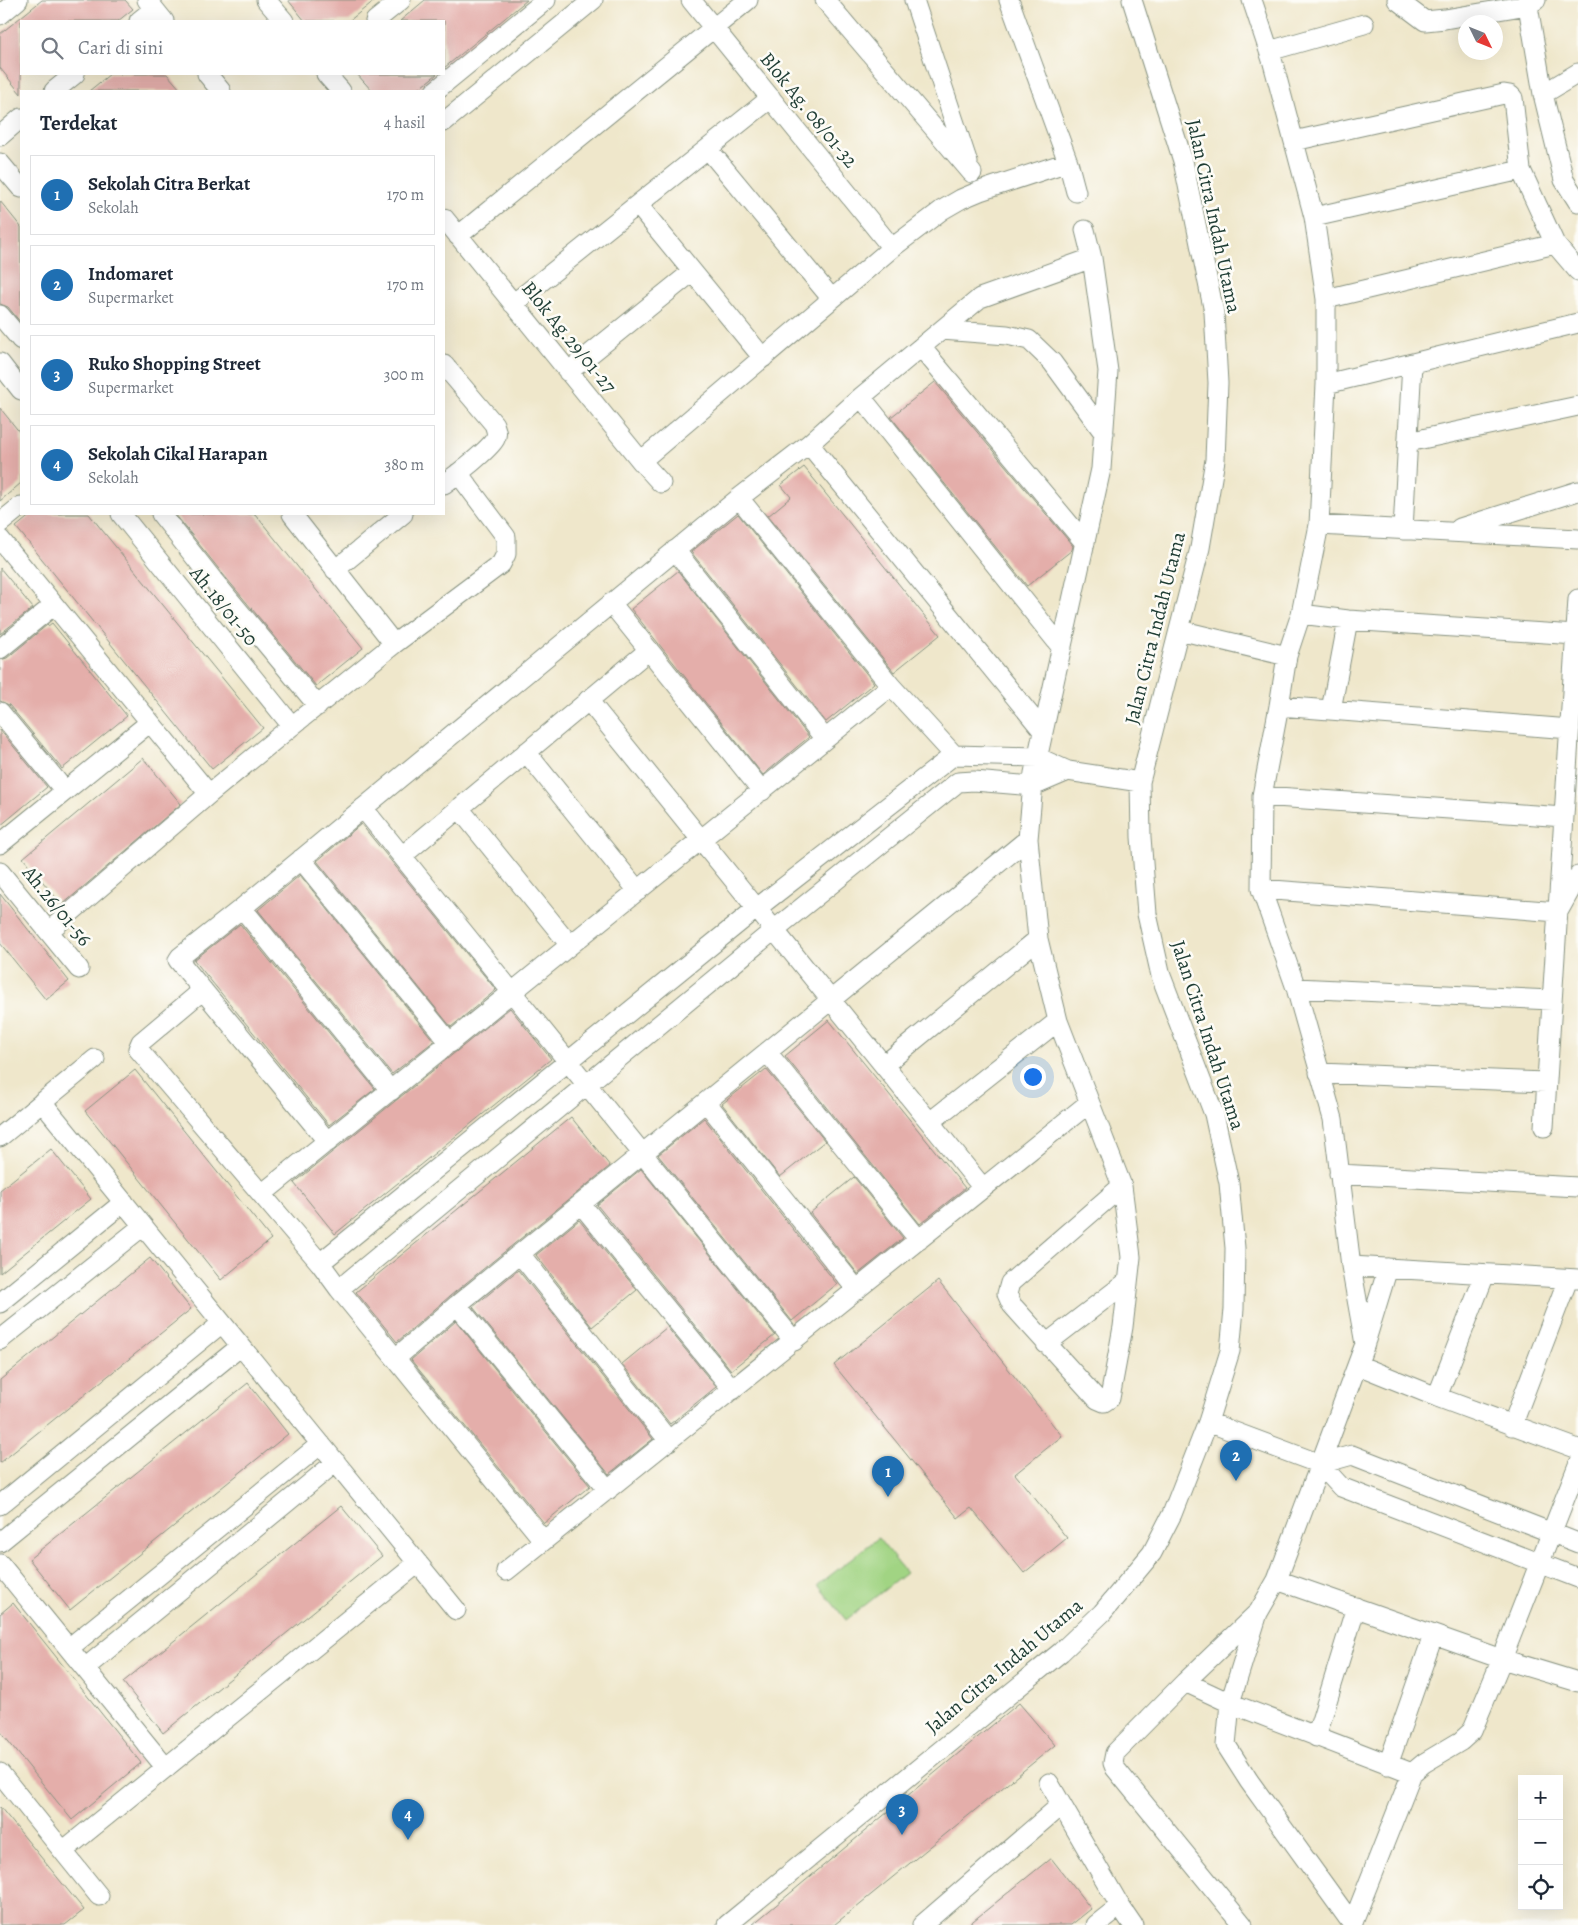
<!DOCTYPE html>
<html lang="id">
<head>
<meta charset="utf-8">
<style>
  body { margin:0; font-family:Alegreya,serif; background:#f6f6f7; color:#1f2937 }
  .controls { position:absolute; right:15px; bottom:15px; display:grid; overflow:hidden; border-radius:0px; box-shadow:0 5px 20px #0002 }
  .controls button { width:45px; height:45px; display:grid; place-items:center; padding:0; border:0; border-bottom:1px solid #e0e1e3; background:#fff; color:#1f2937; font:25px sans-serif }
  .compass { position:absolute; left:1458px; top:15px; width:45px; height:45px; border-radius:50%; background:#fff; box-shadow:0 5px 20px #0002; rotate:133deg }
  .you { position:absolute; left:1032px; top:1076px; width:18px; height:18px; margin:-12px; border:4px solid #fff; border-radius:50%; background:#1a73e8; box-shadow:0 0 0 8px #1a73e833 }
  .badge { display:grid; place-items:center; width:32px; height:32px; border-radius:50%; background:#1f6fb2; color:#fff; font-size:16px; font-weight:700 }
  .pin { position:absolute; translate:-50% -41px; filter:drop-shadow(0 1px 2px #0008) }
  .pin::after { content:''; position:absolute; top:26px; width:18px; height:15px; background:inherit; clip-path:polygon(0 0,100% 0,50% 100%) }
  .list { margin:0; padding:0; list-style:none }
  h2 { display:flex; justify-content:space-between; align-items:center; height:65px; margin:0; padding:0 20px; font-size:21px }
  h2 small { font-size:16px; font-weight:400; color:#747a83 }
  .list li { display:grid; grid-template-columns:32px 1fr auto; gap:15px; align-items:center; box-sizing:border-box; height:80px; margin:0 10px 10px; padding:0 10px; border:1px solid #e0e1e3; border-radius:0px }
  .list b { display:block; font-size:19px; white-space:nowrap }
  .list p { margin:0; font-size:16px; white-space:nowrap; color:#747a83 }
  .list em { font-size:16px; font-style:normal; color:#747a83 }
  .icon { flex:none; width:28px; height:28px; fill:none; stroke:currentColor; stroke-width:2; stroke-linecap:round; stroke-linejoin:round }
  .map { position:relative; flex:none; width:1578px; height:1925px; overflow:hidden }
  .search { position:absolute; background:#fff; box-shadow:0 5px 20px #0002; left:20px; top:20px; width:425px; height:55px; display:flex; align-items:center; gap:12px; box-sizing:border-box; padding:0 18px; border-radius:0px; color:#747a83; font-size:19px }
  .panel { position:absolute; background:#fff; box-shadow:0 5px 20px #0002; left:20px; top:90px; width:425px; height:425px; border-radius:0px }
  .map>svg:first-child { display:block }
</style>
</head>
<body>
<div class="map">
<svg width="1578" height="1925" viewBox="0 0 1578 1925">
  <rect width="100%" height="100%" fill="#fdfcf7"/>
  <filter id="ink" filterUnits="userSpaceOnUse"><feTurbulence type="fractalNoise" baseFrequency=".02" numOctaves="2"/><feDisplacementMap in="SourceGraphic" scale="10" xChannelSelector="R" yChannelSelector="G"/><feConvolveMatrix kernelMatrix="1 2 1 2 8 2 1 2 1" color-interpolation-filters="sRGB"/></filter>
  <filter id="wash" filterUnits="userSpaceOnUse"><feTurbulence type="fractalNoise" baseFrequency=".0096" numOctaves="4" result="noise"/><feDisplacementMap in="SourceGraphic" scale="20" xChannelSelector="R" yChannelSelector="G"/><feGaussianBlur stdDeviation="1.12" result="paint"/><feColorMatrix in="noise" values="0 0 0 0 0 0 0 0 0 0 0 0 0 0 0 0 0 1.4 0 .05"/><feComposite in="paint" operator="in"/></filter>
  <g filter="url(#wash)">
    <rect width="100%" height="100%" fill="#efe7cb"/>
    <path fill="#a1d483" stroke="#60885c" d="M878,1538L906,1573L846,1620L818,1585Z"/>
    <g id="blocks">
      <path fill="#e4aeaa" d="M42,0H125L133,9L118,21H21V94L0,68V34Z
        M288,0H375L349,21H305Z
        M425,0H527L444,68V21H400Z
        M110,74H167L182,91H89Z
        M357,74H437L416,91H372Z
        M0,201L21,227V323L8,307L0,304Z
        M935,382L1073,546L1072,550L1027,586L891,417Z
        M0,408L21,434V483L0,501Z
        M804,467L940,635L894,672L768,516L791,497L781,485Z
        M32,514H89L263,728L212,769L16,527Z
        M175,514H255L363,648L316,686L222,573Z
        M738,514L874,683L826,722L691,552Z
        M0,568L33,608L0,634Z
        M678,571L809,737L763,775L631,609Z
        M52,623L127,716L62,769L9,705L0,701V660L7,658L47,625L48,626Z
        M0,730L47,787L0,826Z
        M143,758L181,804L62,905L23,858Z
        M361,824L496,990L451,1027L317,861Z
        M300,875L434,1041L392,1074L258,910Z
        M0,894L69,981L46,1000L0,943Z
        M240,924L375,1089L329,1125L194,960Z
        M510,1008L551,1059L335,1234L294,1183Z
        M829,1020L965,1188L920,1224L785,1056Z
        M766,1069L825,1141L780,1177L722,1104Z
        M135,1070L271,1239L221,1280L85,1111Z
        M571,1117L610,1166L450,1296L397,1342L356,1292Z
        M704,1118L837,1284L792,1321L658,1155Z
        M51,1149L91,1199L0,1273V1190Z
        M641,1169L775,1335L731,1370L597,1205Z
        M854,1177L903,1238L858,1274L810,1213Z
        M579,1220L637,1290L592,1327L536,1255Z
        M150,1258L191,1309L0,1463V1380Z
        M518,1270L653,1439L609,1474L473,1307Z
        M938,1281L1062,1436L1015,1474L1067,1538L1024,1573L971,1508L958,1518L834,1365Z
        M456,1321L590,1486L544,1523L411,1360Z
        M667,1327L716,1387L670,1424L622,1364Z
        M248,1383L288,1434L70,1610L29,1559Z
        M341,1506L382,1556L163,1733L123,1682Z
        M13,1603L141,1763L72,1820L0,1731V1614Z
        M1019,1703L1055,1745L834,1925H752Z
        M0,1807L84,1910L65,1925H0Z
        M1051,1858L1091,1909L1071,1925H968Z"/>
    </g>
  </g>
  <g filter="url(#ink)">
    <use href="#blocks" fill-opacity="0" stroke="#879280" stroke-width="1"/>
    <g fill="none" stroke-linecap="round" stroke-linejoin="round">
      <g stroke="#879280" stroke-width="21">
        <path id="minor" d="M147,0L164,21
          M266,0L284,21
          M691,0L892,248
          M825,0L972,173
          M914,0L968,163
          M1009,0L1068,162L1076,192
          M1252,0L1273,63L1314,217L1326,299V384L1319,525L1301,614L1287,656L1279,706L1262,796L1261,889L1296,988L1333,1119L1351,1266L1365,1344L1277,1580L1258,1613L1230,1703L1226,1745L1249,1781L1353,1925
          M1397,0L1425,21L1445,19L1528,5L1536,0
          M1527,0L1543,94L1564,180L1578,202
          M0,15L18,0
          M139,21L154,9
          M375,21L401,0
          M1269,51L1364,24
          M207,74L221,91
          M326,74L341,91
          M54,91L75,74
          M435,91L546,0
          M1543,94L1578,73
          M444,122L593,0
          M0,136L21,118
          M1294,141L1504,94L1510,95L1513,98L1521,170L1555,244L1578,271
          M708,149L832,299
          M0,163L21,188
          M638,205L763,358
          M1314,217L1521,170
          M444,218L641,461L661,483
          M1085,230L1092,258L1108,371L1101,469L1034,773L1028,839L1038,939L1058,1021L1122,1186L1131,1257L1123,1327L1110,1398L1104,1402L1097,1399L1012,1305L1007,1294L1010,1283L1122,1186
          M458,236L748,0
          M1326,299L1555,244
          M513,304L771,98
          M0,315L21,340
          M942,330L1007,335L1029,340L1052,362L1104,433
          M921,347L1085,543
          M0,363L21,390
          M444,365L494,424C496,430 498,434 495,439C489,450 455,476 444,484
          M568,372L692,272
          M1326,384L1578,323
          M861,397L1062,648
          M1408,442L1578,406
          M809,444L1043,731
          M641,461L892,248L942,210L961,199L980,191L1068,162
          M739,498L891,686L954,755
          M121,514L292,726
          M161,514L213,580L318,706
          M292,514L394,644
          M0,523L21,506
          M1319,525L1578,539
          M1460,528L1578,491
          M1403,530L1412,363
          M0,539L209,794
          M675,550L825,739
          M335,570L403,514
          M611,603L762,791
          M1301,614L1348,620L1576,635
          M1179,630L1287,656
          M0,649L54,605
          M588,700L983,1188
          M1279,706L1570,729
          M1331,710L1348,620
          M0,712L65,791
          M526,752L638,891
          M1262,796L1564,817
          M363,808L794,1341
          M459,808L570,945
          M0,844L149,723
          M402,856L649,650
          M301,859L450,1043
          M0,872L79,969
          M1261,889L1558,912L1578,876
          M242,908L391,1091
          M49,931L209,794L292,726L394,644L501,564L506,554V537L458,473
          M1296,988L1552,1000
          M203,990L141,1042L138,1049L320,1263L339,1289L543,1540
          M767,1052L919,1240
          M884,1065L1038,939
          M1319,1073L1546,1082
          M42,1102L456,1610
          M706,1102L857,1290
          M930,1122L1058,1021
          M1544,1127L1578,599
          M0,1137L95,1059
          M328,1142L178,960L180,957L242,908L739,498L809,444L861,397L980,298L1092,258
          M1339,1174L1578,1187
          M262,1194L891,686
          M581,1204L733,1390
          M520,1254L669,1441
          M320,1263L757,908L954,755L1037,757L1068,771L1140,782
          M1351,1266L1578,1279
          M339,1289L774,930L958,782L974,781L1033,786L1068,771
          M0,1303L124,1202
          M457,1305L608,1490
          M0,1340L143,1226
          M1366,1340L1388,1268
          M1046,1344L1128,1281
          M396,1358L457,1305L1028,839
          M1358,1365L1437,1397L1578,1449
          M1437,1397L1485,1274
          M1208,1422L1320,1464L1341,1487L1578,1578
          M1512,1426L1568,1279
          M1320,1464L1352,1455L1578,1543
          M0,1505L222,1323
          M0,1542L241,1346
          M0,1564L166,1768
          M506,1571L1089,1103
          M1277,1580L1502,1659L1578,1682
          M69,1648L321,1444
          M85,1668L336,1462
          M1185,1682L1230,1703L1412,1773
          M1316,1737L1356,1607
          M1388,1765L1433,1636
          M0,1773L99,1896
          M1049,1783L1120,1906L1133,1925
          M63,1851L418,1563
          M727,1925L1061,1652L1102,1613L1152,1553L1172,1514L1208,1422L1230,1351L1234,1309L1235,1248L1229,1183L1214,1114L1161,976L1147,914L1141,837L1140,782L1200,548L1215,460L1218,383L1214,312L1183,161L1132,0
          M922,1925L1061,1805
          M1096,1925L1120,1906
          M1243,1925L1115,1768L1113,1763L1115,1753L1185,1682L1256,1614
          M1352,1925L1412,1773L1424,1763L1461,1741L1472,1731L1502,1659L1578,1465"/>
      </g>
      <use href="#minor" stroke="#fff" stroke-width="19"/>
    </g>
  </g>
  <g text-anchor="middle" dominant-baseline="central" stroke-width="5" stroke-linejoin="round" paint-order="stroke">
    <g font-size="20" fill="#1f3d34" stroke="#fdfcf7">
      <text transform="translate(809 110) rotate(51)">Blok Ag. 08/01-32</text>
      <text transform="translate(1214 216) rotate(78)">Jalan Citra Indah Utama</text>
      <text transform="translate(569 337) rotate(51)">Blok Ag.29/01-27</text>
      <text transform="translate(224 606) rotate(51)">Ah.18/01-50</text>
      <text transform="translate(1155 628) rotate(-76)">Jalan Citra Indah Utama</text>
      <text transform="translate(57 906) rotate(51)">Ah.26/01-56</text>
      <text transform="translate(1208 1035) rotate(72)">Jalan Citra Indah Utama</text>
      <text transform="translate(1004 1666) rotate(-40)">Jalan Citra Indah Utama</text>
    </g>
  </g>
</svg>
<div class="controls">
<button>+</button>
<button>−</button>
<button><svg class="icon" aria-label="locate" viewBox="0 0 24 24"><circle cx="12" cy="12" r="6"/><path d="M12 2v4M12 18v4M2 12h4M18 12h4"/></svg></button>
</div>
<svg class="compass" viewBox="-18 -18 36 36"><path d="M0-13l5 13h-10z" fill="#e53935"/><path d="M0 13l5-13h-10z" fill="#747a83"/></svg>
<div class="you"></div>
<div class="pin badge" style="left:888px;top:1497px">1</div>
<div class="pin badge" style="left:1236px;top:1481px">2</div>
<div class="pin badge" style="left:902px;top:1835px">3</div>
<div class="pin badge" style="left:408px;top:1840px">4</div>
<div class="search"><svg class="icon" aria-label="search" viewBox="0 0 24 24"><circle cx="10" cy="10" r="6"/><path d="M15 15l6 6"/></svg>Cari di sini</div>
<section class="panel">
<h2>Terdekat<small>4 hasil</small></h2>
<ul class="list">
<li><span class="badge">1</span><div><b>Sekolah Citra Berkat</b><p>Sekolah</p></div><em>170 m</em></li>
<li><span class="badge">2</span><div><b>Indomaret</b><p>Supermarket</p></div><em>170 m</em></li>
<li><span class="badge">3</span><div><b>Ruko Shopping Street</b><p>Supermarket</p></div><em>300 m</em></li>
<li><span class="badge">4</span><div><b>Sekolah Cikal Harapan</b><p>Sekolah</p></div><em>380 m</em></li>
</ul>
</section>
</div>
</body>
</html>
